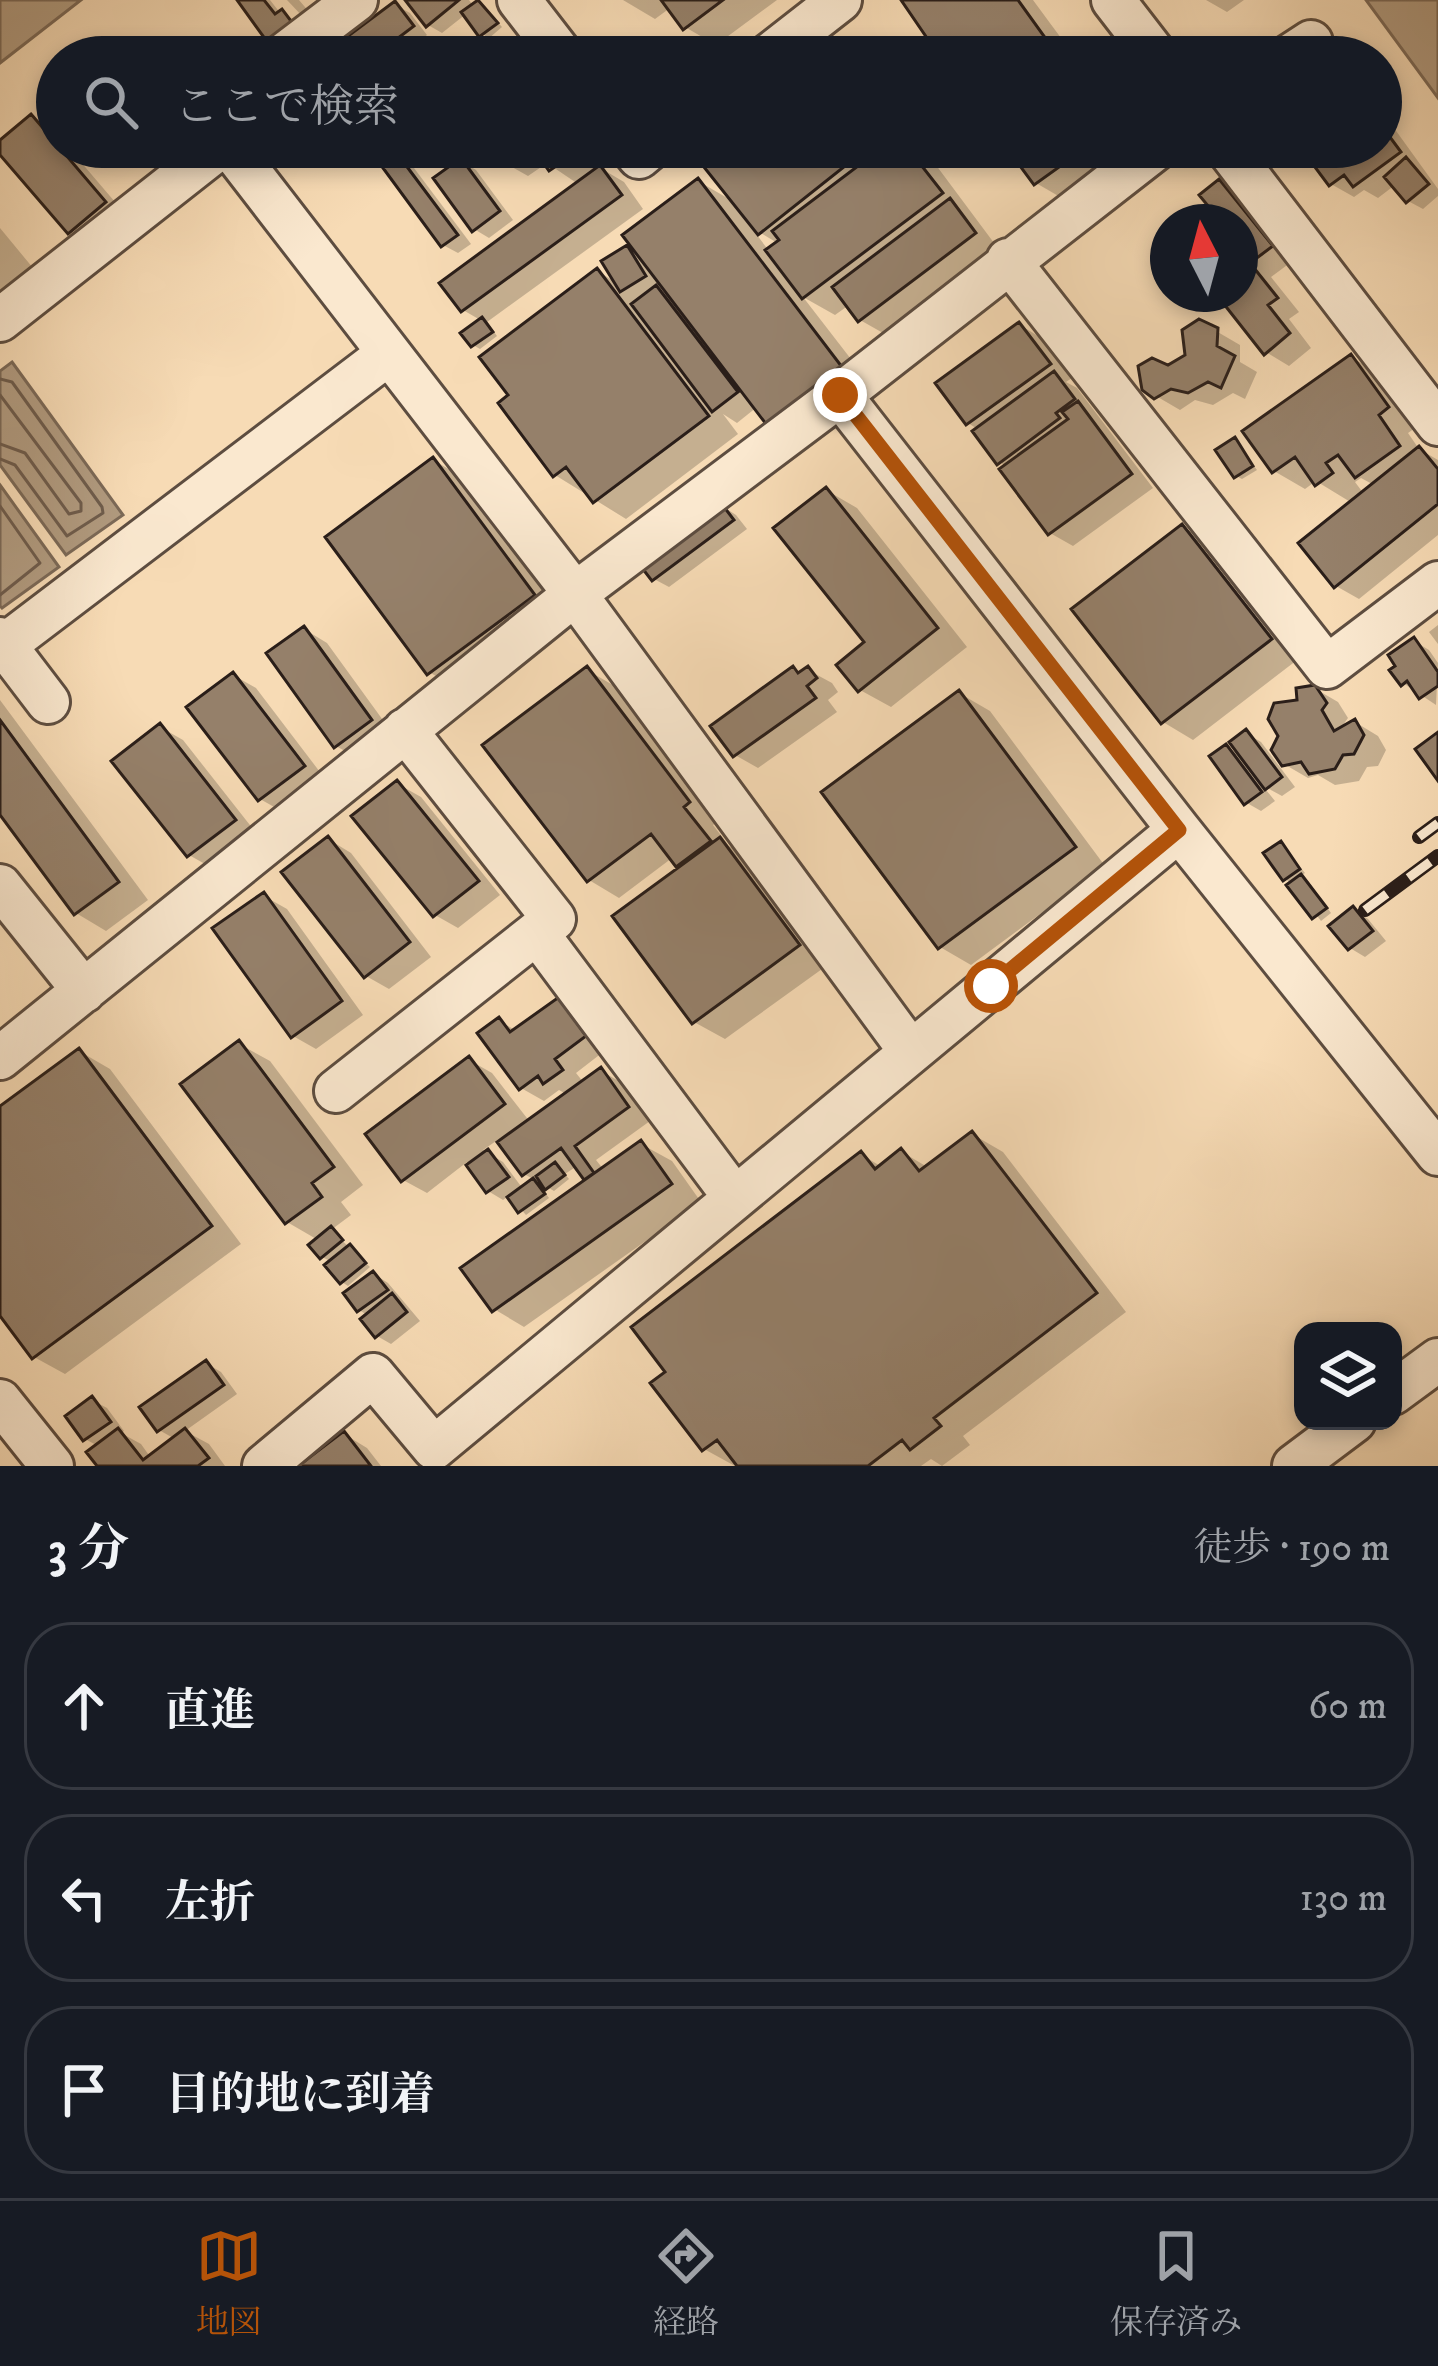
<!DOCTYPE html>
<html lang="ja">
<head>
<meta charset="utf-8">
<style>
  body { margin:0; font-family:"IM FELL DW Pica","Noto Serif JP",serif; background:#242831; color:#f1f3f6 }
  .controls { position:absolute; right:36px; bottom:36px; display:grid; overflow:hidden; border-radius:24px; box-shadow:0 6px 18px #0003 }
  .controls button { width:108px; height:108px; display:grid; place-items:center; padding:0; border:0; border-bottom:3px solid #363941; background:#171b24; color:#f1f3f6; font:60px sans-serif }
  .compass { position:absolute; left:1150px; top:204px; width:108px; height:108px; border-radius:50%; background:#171b24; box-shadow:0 6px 18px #0003; rotate:354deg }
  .stop { position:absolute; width:36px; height:36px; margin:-27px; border:9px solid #b45309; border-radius:50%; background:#fff }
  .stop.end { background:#b45309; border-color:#fff; box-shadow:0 3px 12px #0008 }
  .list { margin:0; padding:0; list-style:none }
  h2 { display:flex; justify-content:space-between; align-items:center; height:156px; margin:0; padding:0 48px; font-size:51px }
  h2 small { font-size:39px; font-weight:400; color:#9ea1a6 }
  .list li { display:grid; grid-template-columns:78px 1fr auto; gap:36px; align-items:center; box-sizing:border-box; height:168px; margin:0 24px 24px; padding:0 24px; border:3px solid #363941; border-radius:48px }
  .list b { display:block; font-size:45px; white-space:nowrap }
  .list em { font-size:39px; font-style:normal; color:#9ea1a6 }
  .icon { flex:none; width:66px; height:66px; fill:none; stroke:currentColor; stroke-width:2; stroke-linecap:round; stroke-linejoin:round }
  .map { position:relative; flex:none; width:1438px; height:1466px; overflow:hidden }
  .search { position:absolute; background:#171b24; box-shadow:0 6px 18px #0003; left:36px; right:36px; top:36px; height:132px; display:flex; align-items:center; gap:30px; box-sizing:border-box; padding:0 42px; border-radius:66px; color:#9ea1a6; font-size:45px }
  .sheet { height:732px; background:#171b24 }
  nav { display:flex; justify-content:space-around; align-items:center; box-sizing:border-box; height:168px; border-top:3px solid #363941; background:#171b24; font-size:33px; color:#9ea1a6 }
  nav a { display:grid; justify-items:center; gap:6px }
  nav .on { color:#b45309 }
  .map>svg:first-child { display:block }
</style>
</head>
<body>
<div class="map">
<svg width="1438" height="1466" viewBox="0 0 1438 1466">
  <rect width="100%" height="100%" fill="#f7dbb5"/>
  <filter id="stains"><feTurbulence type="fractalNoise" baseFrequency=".00167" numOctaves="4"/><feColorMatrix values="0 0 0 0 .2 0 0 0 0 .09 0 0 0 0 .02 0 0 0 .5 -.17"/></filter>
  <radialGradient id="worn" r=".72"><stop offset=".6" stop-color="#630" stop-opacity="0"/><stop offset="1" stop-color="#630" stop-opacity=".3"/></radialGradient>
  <path fill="#b19b80" stroke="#7b6957" stroke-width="3" d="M0,0H81L0,63Z
    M1366,0H1438V98Z
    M12,362L123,515L66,555L0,465V371Z
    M0,485L59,567L2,608L0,606Z"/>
  <path fill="#0003" fill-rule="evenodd" d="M241,0H270L281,14L297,21L307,34Z
    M287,0H299L310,13L304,18Z
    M410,0H469L474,7L480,2L502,27L488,39L466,14L442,33L428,25Z
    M623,0H777L716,45L685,27L670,8L655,19Z
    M906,0H1033L1075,57H944Z
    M1206,0H1244L1227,12Z
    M395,5L410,13L427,35L399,57H325Z
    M815,48L830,57H804Z
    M1381,110L1438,189V196L1423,209L1408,201L1395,185L1378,198L1364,190L1354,197L1331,184L1304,147H1381Z
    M31,117L54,131L57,147H68L127,216L93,245L70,232L0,150V144Z
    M494,147H596L606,161L597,166L624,182L643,209L487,322L497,336L480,349L473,345L482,321L463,310L578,184L547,163L528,176L505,163Z
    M692,147H913L930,157L997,247L883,333L860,320L849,305L835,315L803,297L871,385L799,440L768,422L757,407L737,423L723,414L738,434L626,519L555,475L597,271L619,284L627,249L644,259L698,181L736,203ZM751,227L779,244L769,251ZM663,283L675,299L655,288Z
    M1010,147H1141L1067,201L1036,183Z
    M399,160L414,168L471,244L458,253L443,245Z
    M461,161L476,170L513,220L489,238L474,229Z
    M1219,183L1242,196L1294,260L1271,277L1299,312L1289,319L1311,348L1289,366L1266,352L1220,294H1240V222H1206Z
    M0,228L33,268L0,295Z
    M1020,325L1043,339L1072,378L1066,382L1077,388L1153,488L1073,546L1050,533L979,430L968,423Z
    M1216,331L1240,345V362L1257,372L1245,399L1233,393L1213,405L1195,400L1180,410L1144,389Z
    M1351,357L1382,375L1418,426L1408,433L1419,449L1438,460V535L1359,599L1336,586L1352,503L1316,481L1305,489L1274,471ZM1361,478L1374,485L1364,494L1355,482Z
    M1235,441L1257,470L1242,479L1236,476Z
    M433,460L464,478L564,614L460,690L429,672Z
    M826,490L857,508L967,647L891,707L860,690L868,642Z
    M722,506L736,515L747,529L669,587L654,579Z
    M1183,527L1213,545L1301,657L1193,740L1163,722Z
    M1438,625V644L1429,632Z
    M304,629L327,643L393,734L359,759L336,746Z
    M1414,641L1429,650L1438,663L1436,705L1403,683Z
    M793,669L802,674L808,670L832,683L838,692L828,700L837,712L758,768L735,755Z
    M587,670L618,688L719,821L713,825L729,846L751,859L829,964L725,1039L694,1022L680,868L672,858L619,898L589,880Z
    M233,675L256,688L326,780L283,812L260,799Z
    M1314,688L1338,702L1348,718L1338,732L1355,722L1378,736L1386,750L1378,766L1367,767L1359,781L1335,785L1318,775L1308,778L1284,764L1301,703Z
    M959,693L990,711L1105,866L971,965L940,947Z
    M0,700L148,900L106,931L76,913L0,810Z
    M160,727L183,740L257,834L212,868L189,855Z
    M1246,733L1261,742L1295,787L1282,796L1262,785L1275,801L1261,811L1247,803L1226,747L1245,758Z
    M398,784L421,797L500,895L458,928L435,915Z
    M328,839L351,853L431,957L389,989L366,976Z
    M1281,844L1305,873L1299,877L1308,881L1331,913L1321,921L1293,884L1285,879Z
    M264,896L287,909L363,1015L316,1049L293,1036Z
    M1354,910L1368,919L1386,941L1365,957L1350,948Z
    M559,1001L582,1014L607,1049L576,1073L584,1083L601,1071L624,1084L650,1121L596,1160L604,1170L641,1144L672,1161L701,1202L524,1327L494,1309L590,1180L577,1166L565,1174L569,1179L554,1191L537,1181L549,1198L526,1215L509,1196L503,1200L488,1191L467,1162L427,1193L403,1180L469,1060L492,1073L530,1122L568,1095L559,1090L544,1101L521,1088L499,1021L517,1031ZM499,1139L524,1174L535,1180L523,1189L503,1162L483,1150Z
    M239,1044L270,1061L363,1185L341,1202L351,1215L331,1230L370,1267L348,1286L342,1282L332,1262L322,1257L318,1240L287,1222Z
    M79,1051L110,1069L241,1244L65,1374L34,1357L0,1311V1110Z
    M972,1134L1003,1152L1126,1312L963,1436L970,1445L942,1466L931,1459L921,1466H735L704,1449L862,1155L882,1167L902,1152L929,1168Z
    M374,1274L388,1283L420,1321L391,1344L377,1336L369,1316L359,1310Z
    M206,1363L221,1372L237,1394L185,1431L209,1444L225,1466H101L98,1446L85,1439L92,1400L107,1408L124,1431L121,1433L141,1444L151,1458L175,1439L159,1430Z
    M344,1434L367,1448L381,1466H302Z"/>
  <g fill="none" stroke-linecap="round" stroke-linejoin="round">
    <path stroke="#6e5c4c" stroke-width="3" d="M0,379L12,382L102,507L103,513L67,536L15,465L0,459
      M0,395L81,503V511L69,514L25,453L0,444
      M0,506L40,563L0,595"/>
  </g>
  <path fill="#95806a" stroke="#2a1e19" stroke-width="3" d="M237,0H264L275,14L282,9L294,25L268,43Z
    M405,0H459L426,27Z
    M478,0L498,23L479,37L461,12Z
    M661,0H723L683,30Z
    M901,0H1018L1059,57H940Z
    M395,1L414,26L373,57H320Z
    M31,114L106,202L68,234L0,155V140Z
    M1381,125L1401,152L1353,187L1344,175L1329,186L1300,147H1381Z
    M491,147H530L503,165Z
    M532,147H584L549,171Z
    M688,147H869L758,235Z
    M883,147H907L943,193L802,299L765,250L779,240L772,231Z
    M1006,147H1087L1034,185Z
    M399,156L458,235L441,247L383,168Z
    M1406,157L1429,184L1406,203L1384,177Z
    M461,158L500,211L472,232L433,178Z
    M600,165L622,195L461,312L439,283Z
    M698,178L842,367L766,424L622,235Z
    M1219,179L1273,246L1250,263L1278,298L1268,305L1290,333L1264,355L1216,294H1240V222H1202L1197,216L1209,207L1199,195Z
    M950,198L976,233L858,322L832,287Z
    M627,245L646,276L620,292L601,261Z
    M597,268L709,416L593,503L566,467L553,477L498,403L508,395L479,357Z
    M656,285L738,392L712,412L631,304Z
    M482,317L493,332L471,347L460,333Z
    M1199,319L1218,328L1217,346L1235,356L1221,388L1208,382L1188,393L1171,389L1154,399L1142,390L1138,366L1152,358L1168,365L1185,355L1182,330Z
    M1019,322L1051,364L966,425L935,383Z
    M1351,354L1389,407L1379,415L1400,446L1355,478L1338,455L1326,463L1333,473L1315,486L1295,457L1272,473L1242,431Z
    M1054,371L1075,399L1056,413L1060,418L997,465L972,431Z
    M1078,401L1132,474L1048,535L999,469L1068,419L1062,412Z
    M1235,437L1253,466L1234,478L1215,450Z
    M1419,446L1438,469V504L1334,588L1298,543Z
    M433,457L535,595L427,675L325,537Z
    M826,487L938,628L858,692L836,665L864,642L773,528Z
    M721,503L734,520L652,581L639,564Z
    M1182,524L1272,639L1161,724L1071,609Z
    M304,626L372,720L334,748L266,653Z
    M1414,637L1438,672V686L1419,699L1407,681L1401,686L1389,670L1395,666L1388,655Z
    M587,666L690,802L684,807L711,841L676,867L651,834L587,882L482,745Z
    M793,666L798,673L808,666L817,678L807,686L816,698L733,757L710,726Z
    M233,672L305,766L258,801L186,707Z
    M1315,685L1327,703L1322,710L1334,731L1355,719L1364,735L1354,754L1343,755L1335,769L1309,774L1301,762L1282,766L1271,750L1278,736L1268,719L1274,703L1297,700L1296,688Z
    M959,690L1076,847L938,949L821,792Z
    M0,720L119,882L74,915L0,815Z
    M160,723L236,820L187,857L111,761Z
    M1246,729L1282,777L1265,790L1229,742Z
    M1438,732V781L1415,749Z
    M1226,744L1262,792L1244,805L1209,756Z
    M397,780L479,881L433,917L351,816Z
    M328,836L410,942L364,978L281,872Z
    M720,837L800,945L692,1024L612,916Z
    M1281,841L1300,869L1283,881L1263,853Z
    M1301,874L1327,908L1312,919L1286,885Z
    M264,892L342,1001L291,1038L212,928Z
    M1353,906L1373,931L1348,950L1328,926Z
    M559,997L586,1036L555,1059L563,1070L543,1084L538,1076L519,1090L477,1033L499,1017L510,1032Z
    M239,1040L334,1167L312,1183L322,1197L285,1224L180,1084Z
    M79,1048L212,1226L32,1359L0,1316V1106Z
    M469,1056L505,1104L401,1182L365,1134Z
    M601,1067L629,1107L575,1146L594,1173L584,1180L561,1148L522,1176L497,1142Z
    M972,1131L1097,1293L934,1418L941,1426L910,1450L902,1440L868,1466H737L717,1440L702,1451L650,1383L665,1372L631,1327L861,1151L875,1169L901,1148L919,1171Z
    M641,1140L672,1184L492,1312L460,1268Z
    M488,1149L509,1177L486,1193L466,1165Z
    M555,1162L565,1175L545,1190L536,1176Z
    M533,1178L545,1194L518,1213L507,1197Z
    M331,1226L343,1240L320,1259L308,1245Z
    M350,1244L366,1263L340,1284L324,1265Z
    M373,1271L388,1290L357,1312L343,1293Z
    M392,1293L407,1312L375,1338L360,1319Z
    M206,1360L224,1385L157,1432L139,1407Z
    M92,1396L111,1422L83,1441L65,1416Z
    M118,1428L143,1460L185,1428L209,1458L198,1466H97L86,1452Z
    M344,1431L371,1466H298Z"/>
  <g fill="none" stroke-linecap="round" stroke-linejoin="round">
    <g stroke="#5d4d40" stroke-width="48">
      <path id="minor" d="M519,0L563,57
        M1113,0L1157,57
        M281,57L356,0
        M767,57L840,0
        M1288,57L1311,42
        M631,147L639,157L651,147
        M1226,147L1438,424
        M1008,260L1327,667L1438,583
        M0,320L220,147
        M840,395L1179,830L1438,1154
        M0,639L48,702
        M5,645L388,354
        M0,886L84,991
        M537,933L735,1198
        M911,1052L575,594L840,395L1158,147
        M0,1058L575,594L230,147
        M336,1091L554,919L405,730
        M1393,1393L1438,1360
        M0,1401L52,1466
        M264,1466L373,1375L434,1448L1179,830
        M1294,1466L1354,1421"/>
    </g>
    <use href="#minor" stroke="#fae8cf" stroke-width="42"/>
    <g stroke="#2a1e19" stroke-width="14">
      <path id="rail" d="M1419,837L1438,823
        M1365,910L1438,856"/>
    </g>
    <use href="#rail" stroke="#fae8cf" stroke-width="9" stroke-dasharray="27" stroke-linecap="butt"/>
  </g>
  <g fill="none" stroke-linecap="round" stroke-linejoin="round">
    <path stroke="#b45309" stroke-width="15" d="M840,395L1179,830L991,986"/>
  </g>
  <rect width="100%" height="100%" filter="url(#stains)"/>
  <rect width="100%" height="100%" fill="url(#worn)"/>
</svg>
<div class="controls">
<button><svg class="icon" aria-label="layers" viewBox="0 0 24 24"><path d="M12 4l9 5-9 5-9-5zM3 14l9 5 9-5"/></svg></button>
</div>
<svg class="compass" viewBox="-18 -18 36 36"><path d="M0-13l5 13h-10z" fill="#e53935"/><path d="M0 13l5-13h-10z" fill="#9ea1a6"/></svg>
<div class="stop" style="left:991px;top:986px"></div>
<div class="stop end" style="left:840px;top:395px"></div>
<div class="search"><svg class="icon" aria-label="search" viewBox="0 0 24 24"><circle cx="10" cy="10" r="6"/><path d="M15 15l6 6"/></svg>ここで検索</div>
</div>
<section class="sheet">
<h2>3 分<small>徒歩 · 190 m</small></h2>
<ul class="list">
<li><svg class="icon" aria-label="ahead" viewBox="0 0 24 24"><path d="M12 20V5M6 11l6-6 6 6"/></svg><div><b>直進</b></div><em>60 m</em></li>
<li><svg class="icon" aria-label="left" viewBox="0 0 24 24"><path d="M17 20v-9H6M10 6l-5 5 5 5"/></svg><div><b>左折</b></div><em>130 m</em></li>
<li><svg class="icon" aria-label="arrive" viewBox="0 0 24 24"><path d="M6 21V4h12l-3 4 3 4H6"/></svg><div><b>目的地に到着</b></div></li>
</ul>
</section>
<nav>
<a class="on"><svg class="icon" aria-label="map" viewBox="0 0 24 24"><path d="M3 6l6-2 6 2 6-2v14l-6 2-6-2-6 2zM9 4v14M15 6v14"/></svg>地図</a>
<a><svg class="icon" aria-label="directions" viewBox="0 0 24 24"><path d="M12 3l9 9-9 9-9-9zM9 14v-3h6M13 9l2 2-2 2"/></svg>経路</a>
<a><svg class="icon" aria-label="saved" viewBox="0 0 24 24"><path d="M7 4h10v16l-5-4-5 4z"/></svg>保存済み</a>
</nav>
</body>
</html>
